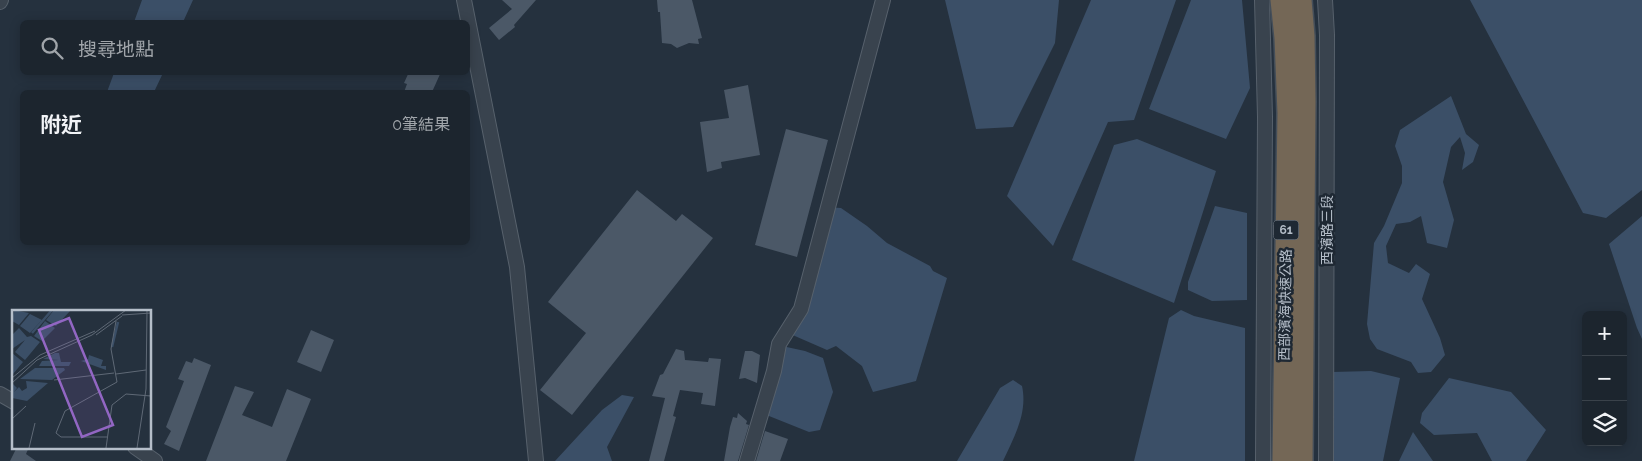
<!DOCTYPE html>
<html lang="zh-TW">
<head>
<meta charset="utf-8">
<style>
  body { margin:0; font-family:Raleway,"Noto Sans TC",sans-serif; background:#29313a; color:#f1f3f6 }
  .controls { position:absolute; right:15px; bottom:15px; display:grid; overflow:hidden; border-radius:8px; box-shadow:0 2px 12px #0003 }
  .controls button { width:45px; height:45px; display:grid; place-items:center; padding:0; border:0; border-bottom:1px solid #3a424a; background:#1c252e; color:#f1f3f6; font:25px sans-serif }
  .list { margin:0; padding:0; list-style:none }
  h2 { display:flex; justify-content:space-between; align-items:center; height:65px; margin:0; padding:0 20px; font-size:21px }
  h2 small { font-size:16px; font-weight:400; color:#a0a5aa }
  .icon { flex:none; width:28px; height:28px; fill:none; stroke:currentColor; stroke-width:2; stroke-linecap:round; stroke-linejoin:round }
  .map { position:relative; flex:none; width:1642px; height:461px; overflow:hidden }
  .search { position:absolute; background:#1c252e; box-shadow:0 2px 12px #0003; left:20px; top:20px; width:450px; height:55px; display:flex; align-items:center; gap:12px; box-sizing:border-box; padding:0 18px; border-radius:8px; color:#a0a5aa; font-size:19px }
  .panel { position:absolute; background:#1c252e; box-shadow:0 2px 12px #0003; left:20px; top:90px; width:450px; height:155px; border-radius:8px }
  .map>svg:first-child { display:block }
</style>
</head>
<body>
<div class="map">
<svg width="1642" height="461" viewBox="0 0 1642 461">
  <rect width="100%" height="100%" fill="#25313e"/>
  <path fill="#3b4f67" d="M142,0H193L183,22H134Z
    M945,0H1059L1055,43L1013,127L976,129Z
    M1091,0H1176L1134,120L1108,122L1053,246L1007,196Z
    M1191,0H1242L1250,88L1226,139L1149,109Z
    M1470,0H1642V190L1606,218L1583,213Z
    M114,73V72L163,73L154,92H107Z
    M1451,96L1466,134L1479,145L1473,162L1462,170L1465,153L1460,137L1451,147L1443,182L1454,220L1447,248L1427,243L1421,216L1410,222L1396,224L1386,246L1388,263L1409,273L1416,264L1430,274L1422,299L1440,338L1445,355L1431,372L1418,373L1411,362L1377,349L1370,339L1367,324L1374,243L1384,226L1402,183V166L1395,146L1400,130Z
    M1137,139L1216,171L1174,303L1072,260L1114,145Z
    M1215,206L1247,213V300L1212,301L1188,290V282Z
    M825,207L841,208L867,226L887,243L930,266L933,271L947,278L916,381L873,392L862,366L836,346L827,350L788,333Z
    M1642,216V339L1637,328L1609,244Z
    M1181,310L1194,316L1245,328V461H1134L1169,318Z
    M782,346L805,351L823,358L833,392L820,430L809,432L764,414Z
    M1371,371L1400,378L1383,461H1331L1332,372Z
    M1449,378L1511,392L1546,430L1526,461H1492L1477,433L1434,435L1420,423L1422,413Z
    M1013,380L1022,386C1028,413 1014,437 1003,461H957L1000,388Z
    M622,395L634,397L607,447L612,461H555L602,410Z
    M1413,432L1433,461H1399Z"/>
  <path fill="#4b5867" d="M502,0H536L514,25L515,27L499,40L489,28L512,9Z
    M657,0H692L702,38L698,39L699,44L689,43L677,48L671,44L662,43L660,12H658Z
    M409,72H441L432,92H404L407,84L404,83Z
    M748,85L760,155L721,162L722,168L707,172L700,122L729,118L724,90Z
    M786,129L828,140L797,257L755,245Z
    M637,190L676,221L682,214L713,238L572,415L540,390L586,333L548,302Z
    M311,330L334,340L321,372L297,362Z
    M676,349L684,351L685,360L708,362L709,358L721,359L715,406L701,404L703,393L680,390L673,416L676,417L664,461H649L665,398L652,396L660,375L663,374Z
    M745,351H752L760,355L757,383L745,378L739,379Z
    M194,358L211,365L179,451L164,444L171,431L166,427L184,381L178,379L186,361L192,363Z
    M235,386L254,392L242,415L272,427L287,389L311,399L286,461H206Z
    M738,413L747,421L746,424L749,425L738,461H724L730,427L733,417L737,418Z
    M765,431L788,439L780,461H756Z
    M17,447H29L26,454L36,461H10Z"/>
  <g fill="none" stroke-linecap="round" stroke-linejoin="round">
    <g stroke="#57616c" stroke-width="16">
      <path id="minor" d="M464,0L517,267L536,461
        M1262,0L1265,117L1263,461
        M1325,0L1327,35L1326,461
        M0,2L1,0
        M0,394L14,402
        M135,447L155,461
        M747,461L774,371L779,344L801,309L883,0"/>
    </g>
    <g stroke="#444e59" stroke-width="24">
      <path id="highway" d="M1281,0L1285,38L1288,113L1283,461
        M1301,0L1304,36L1305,102L1302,461"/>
    </g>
    <use href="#minor" stroke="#39434e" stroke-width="14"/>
    <use href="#highway" stroke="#746756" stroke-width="21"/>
  </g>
  <g text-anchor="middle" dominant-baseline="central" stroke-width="5" stroke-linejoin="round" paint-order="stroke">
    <rect fill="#1e2833" stroke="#88919c" stroke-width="1" x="1273.5" y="220.5" width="25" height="19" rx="4"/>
    <g font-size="12" font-weight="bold" fill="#b5bec9">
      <text x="1286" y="230">61</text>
    </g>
    <g font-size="14" fill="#b5bec9" stroke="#1e2833">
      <text transform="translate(1327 230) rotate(-90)">西濱路三段</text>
      <text transform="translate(1285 305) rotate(-89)">西部濱海快速公路</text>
    </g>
  </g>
  <g transform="translate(12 310)">
    <rect width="139" height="139" fill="#25313e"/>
    <path d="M2,0L17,3L7,15L0,11ZM42,0H59L44,16L34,10ZM18,4L30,10L18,23L8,16ZM33,11L43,18L30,31L22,26ZM7,18L15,27L19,26L28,32L13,50L3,42L13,30L0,39V25ZM0,43L11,52L1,64H0ZM43,43H47L49,52H59L57,56H27L30,51L47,50L31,49ZM77,45L91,50L89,56H94V60L69,51L76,49ZM23,58H52L53,60L40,70L8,69ZM14,71L36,73L15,91L0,88L1,74L5,78L2,82L7,77L10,81L15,78Z" fill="#3b4f67"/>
    <path fill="none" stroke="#3b4f67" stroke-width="2.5" d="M20,23L40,0M100,37L106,12"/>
    <path fill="none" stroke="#5f6976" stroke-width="1" d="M110,5L139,3M84,25L110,6M104,64L134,60M0,68L28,45L83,21M42,70L102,63M0,73L25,50L80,25L114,0M0,109L14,96M95,127H49L44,123L53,101L105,72L99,39L104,11M17,138L23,113M94,138L100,95L114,84L139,86M125,138L134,79L135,0"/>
    <path fill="#9266c3" fill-opacity="0.15" stroke="#9266c3" stroke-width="2.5" d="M57,8L101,115L70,127L27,20Z"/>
    <rect width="139" height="139" fill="none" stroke="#b5bec9" stroke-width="2.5"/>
  </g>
</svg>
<div class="controls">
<button>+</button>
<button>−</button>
<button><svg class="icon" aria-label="layers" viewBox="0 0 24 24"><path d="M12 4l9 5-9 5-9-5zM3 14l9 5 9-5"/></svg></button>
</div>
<div class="search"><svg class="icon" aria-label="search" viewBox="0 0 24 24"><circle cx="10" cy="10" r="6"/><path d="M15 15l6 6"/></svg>搜尋地點</div>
<section class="panel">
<h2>附近<small>0筆結果</small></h2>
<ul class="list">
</ul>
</section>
</div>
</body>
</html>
